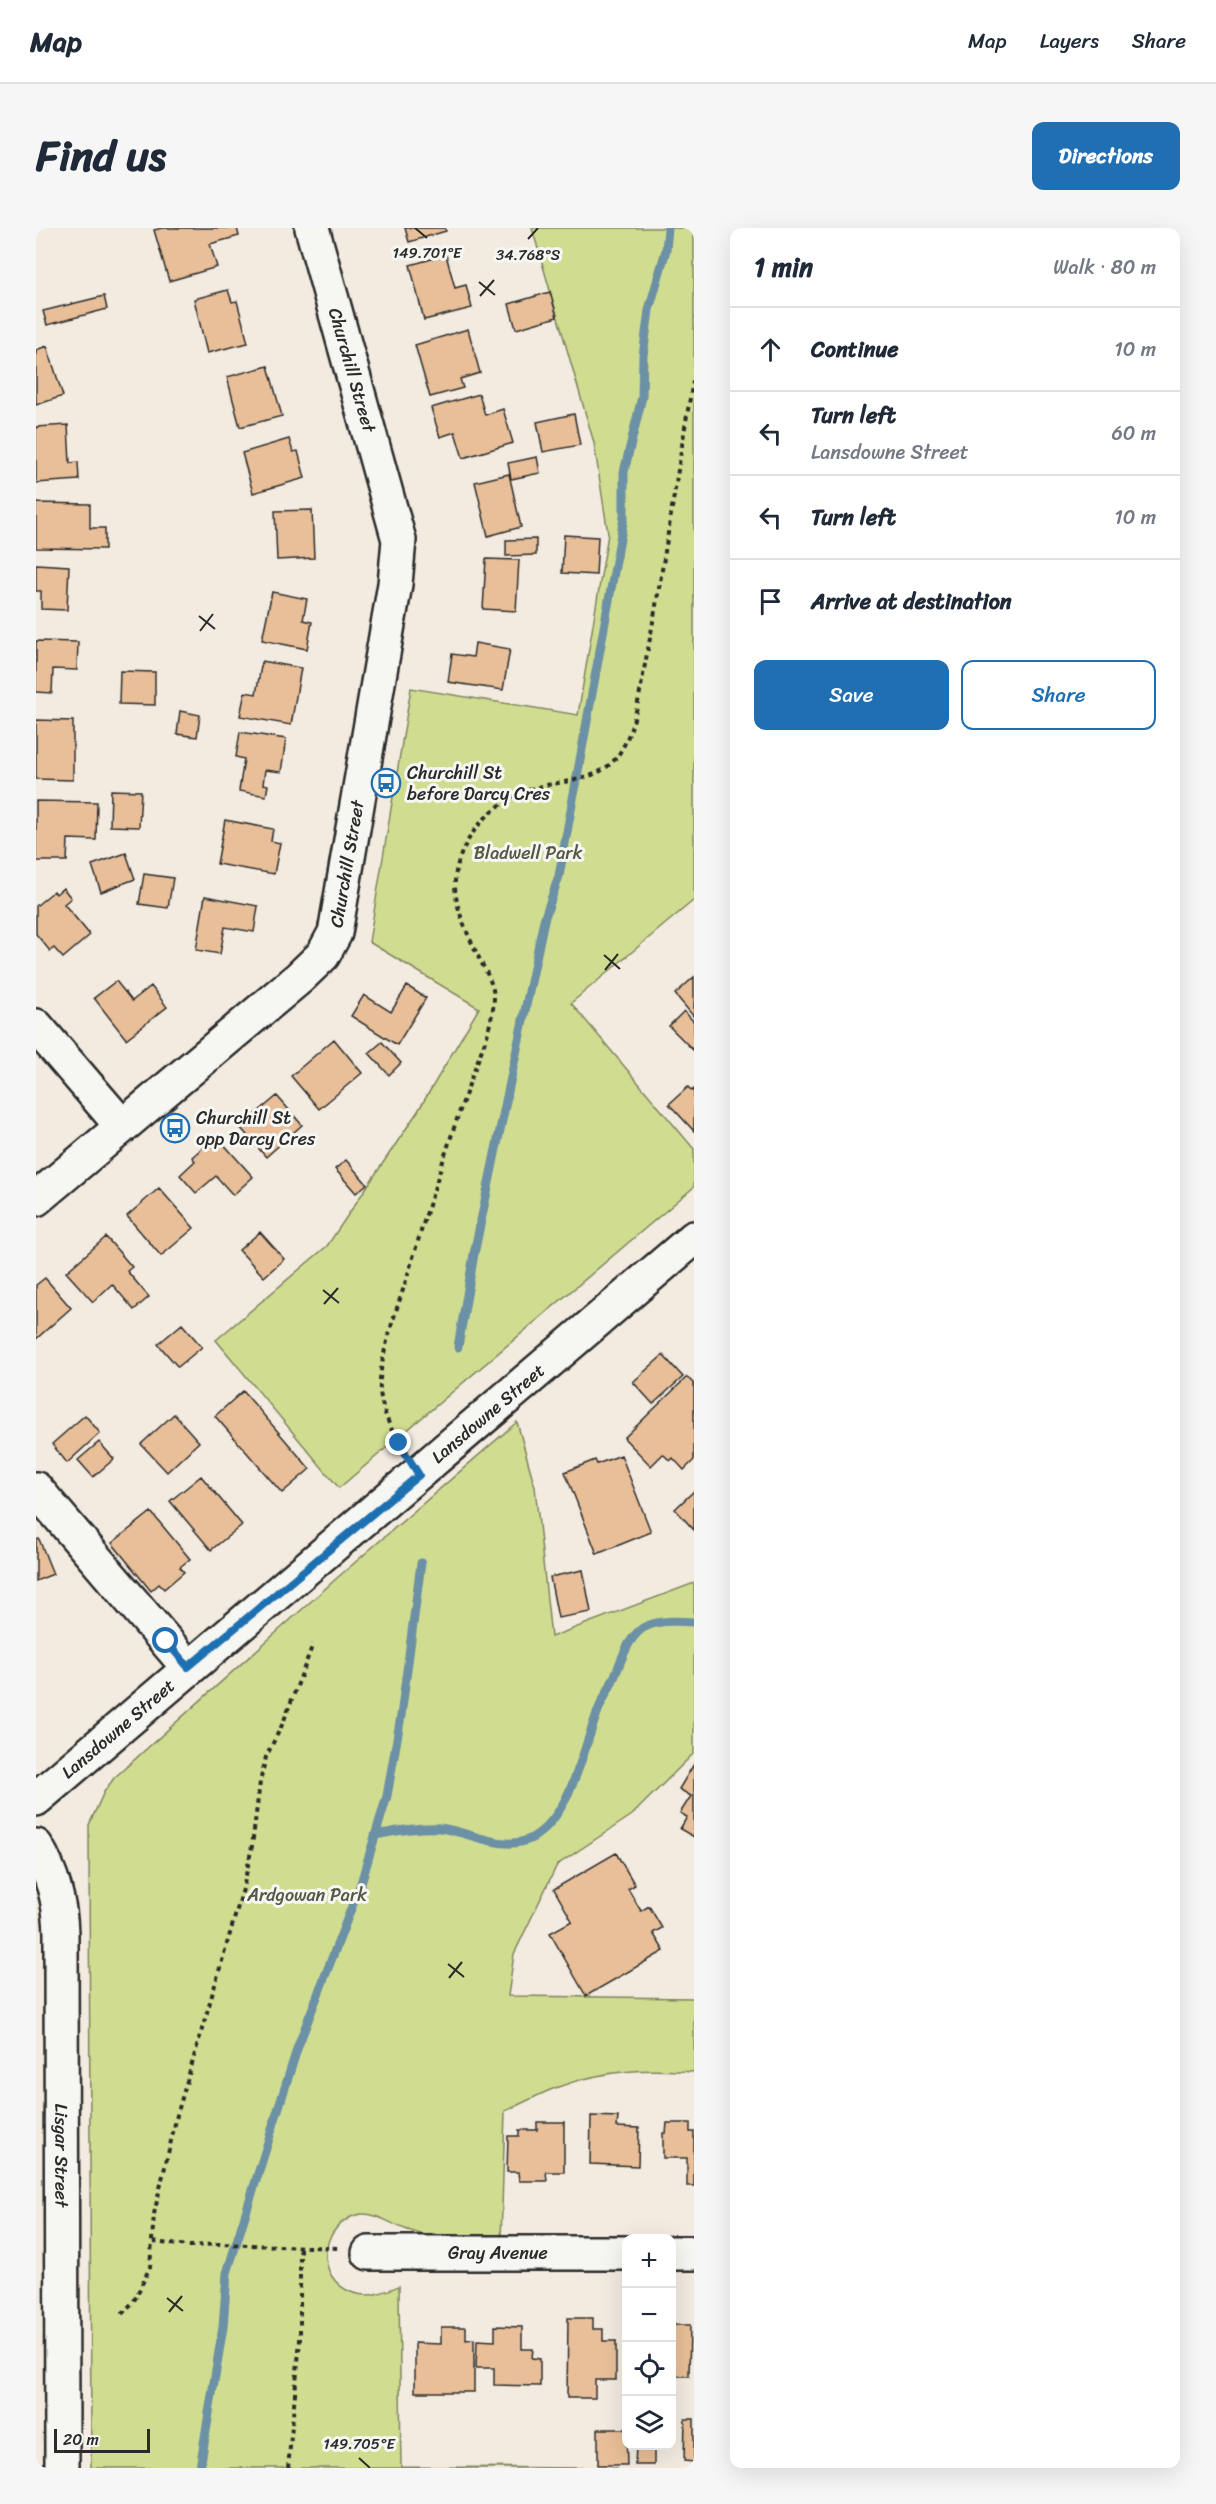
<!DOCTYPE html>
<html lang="en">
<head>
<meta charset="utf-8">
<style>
  body { margin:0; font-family:Sriracha,sans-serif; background:#f6f6f7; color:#1f2937 }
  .controls { position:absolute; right:18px; bottom:18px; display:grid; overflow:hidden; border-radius:12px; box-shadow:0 6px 24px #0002 }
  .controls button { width:54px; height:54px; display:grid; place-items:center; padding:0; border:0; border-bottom:2px solid #e0e1e3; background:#fff; color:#1f2937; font:30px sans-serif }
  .scale { position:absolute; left:18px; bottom:15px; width:96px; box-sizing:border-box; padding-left:6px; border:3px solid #2b2b2b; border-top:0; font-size:16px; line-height:21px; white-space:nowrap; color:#2b2b2b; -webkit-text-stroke:4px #f6f6f2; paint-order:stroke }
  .stop { position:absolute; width:18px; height:18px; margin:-14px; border:4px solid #1f6fb2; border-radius:50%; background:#fff }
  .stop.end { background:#1f6fb2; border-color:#fff; box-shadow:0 2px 6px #0008 }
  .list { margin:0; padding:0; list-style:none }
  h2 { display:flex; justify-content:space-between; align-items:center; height:78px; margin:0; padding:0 24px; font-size:26px }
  h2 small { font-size:20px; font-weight:400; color:#747a83 }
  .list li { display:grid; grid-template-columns:39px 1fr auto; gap:18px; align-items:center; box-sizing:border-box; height:84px; padding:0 24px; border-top:2px solid #e0e1e3 }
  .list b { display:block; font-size:22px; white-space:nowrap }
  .list p { margin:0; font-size:20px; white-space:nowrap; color:#747a83 }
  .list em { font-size:20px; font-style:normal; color:#747a83 }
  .actions { display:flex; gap:12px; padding:18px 24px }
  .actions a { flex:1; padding:14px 0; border:2px solid #1f6fb2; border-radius:12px; text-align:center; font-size:21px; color:#1f6fb2 }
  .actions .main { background:#1f6fb2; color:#fff }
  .icon { flex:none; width:33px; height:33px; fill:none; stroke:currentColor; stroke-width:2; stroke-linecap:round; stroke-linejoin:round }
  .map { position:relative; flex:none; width:658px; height:2240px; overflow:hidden; border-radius:12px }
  header { display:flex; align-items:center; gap:36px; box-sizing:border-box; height:84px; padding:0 30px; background:#fff; border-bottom:2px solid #e0e1e3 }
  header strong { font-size:28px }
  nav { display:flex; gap:33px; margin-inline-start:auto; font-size:21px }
  .intro { display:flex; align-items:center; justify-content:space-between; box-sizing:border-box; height:144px; padding:0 36px }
  h1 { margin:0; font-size:42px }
  .button { padding:15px 27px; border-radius:12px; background:#1f6fb2; color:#fff; font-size:21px; font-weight:700 }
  main { display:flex; gap:36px; padding:0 36px }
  aside { flex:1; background:#fff; border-radius:12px; box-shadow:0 6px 24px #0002 }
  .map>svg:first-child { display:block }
</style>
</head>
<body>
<header>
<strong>Map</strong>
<nav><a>Map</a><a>Layers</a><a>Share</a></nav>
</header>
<div class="intro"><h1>Find us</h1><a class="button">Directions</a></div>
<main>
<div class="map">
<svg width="658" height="2240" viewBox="0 0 658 2240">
  <rect width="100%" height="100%" fill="#f3ebe0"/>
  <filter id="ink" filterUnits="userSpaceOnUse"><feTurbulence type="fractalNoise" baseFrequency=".0167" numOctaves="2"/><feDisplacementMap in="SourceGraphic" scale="12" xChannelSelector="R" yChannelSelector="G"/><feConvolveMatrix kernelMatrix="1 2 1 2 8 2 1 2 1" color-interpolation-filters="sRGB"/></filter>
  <g filter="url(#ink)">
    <path fill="#d0dd90" stroke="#7e845e" stroke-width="1.5" d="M496,0H658V672L535,775L658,921V959L303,1260L180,1112L291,1018L382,883L443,780L333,714L375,460L542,487L572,306L558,215Z
      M481,1194L499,1259L515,1409L658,1355V1525L596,1587L521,1637L478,1726L472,1768L658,1770V1844C612,1840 569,1842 525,1858C506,1864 488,1875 469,1883L465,2012C431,2012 401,2013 369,2001C350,1994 333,1979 313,1990C274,2012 287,2067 332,2067C342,2067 353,2062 363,2058L365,2239L581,2240H55L53,1597L68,1564L78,1550L301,1350Z"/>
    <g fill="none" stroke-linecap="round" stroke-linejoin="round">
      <path stroke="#6c90a5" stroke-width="9" d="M422,1119L438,1026L508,692L523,648L588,289V244L606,169L607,128L613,82L630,22L632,0
        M339,1607C361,1603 381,1599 403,1600C432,1603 468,1625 496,1610C537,1586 547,1518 564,1478C569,1467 576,1456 580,1445C587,1428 594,1404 613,1397C627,1392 643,1393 658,1394
        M164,2240L187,2099L191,2045L262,1818L325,1655L351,1568L365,1488L385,1335"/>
    </g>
    <path fill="#e8bf98" stroke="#2b2b2b" stroke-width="1.5" d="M126,0H201L203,8L174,16L181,39L133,53L118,2Z
      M369,0H409L410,3L373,14Z
      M410,27L419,60L430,57L436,80L388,92L374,37Z
      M192,62L196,74L201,73L212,115L171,125L158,71Z
      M514,64L521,89L480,101L473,76Z
      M68,68L71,81L11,97L7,83Z
      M432,101L444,145L424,151L427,160L394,169L379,117Z
      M11,118L27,168L0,177V122Z
      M232,138L246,188L204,199L191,149Z
      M443,166L449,187L467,181L477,215L427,230L419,204L404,209L395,180Z
      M538,186L544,217L507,224L501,194Z
      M32,197L34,235L42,234L43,252L0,255V199Z
      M253,211L257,224L262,223L269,250L217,265L206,225Z
      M501,229L504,245L475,251L472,235Z
      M473,246L485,299L452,308L439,254Z
      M0,275L54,276V300H69V321L0,320Z
      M276,282L278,330L241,332L239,283Z
      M528,307L562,309L560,347L526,345Z
      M500,311V327L470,328V312Z
      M450,331L483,332L480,383L447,381Z
      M0,336L33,338L31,382L5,381V363H0Z
      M236,364L271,371L267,392L276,394L271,421L226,412Z
      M0,413L42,414L41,442L17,441L16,465L0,464Z
      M439,415L474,421L467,462L412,454L416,426L437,429Z
      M226,433L265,440L255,497L204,488L209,464L220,466Z
      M84,443L119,444V477L83,476Z
      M144,483L164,487L161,509L141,506Z
      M0,492L37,493V552L0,551Z
      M204,504L250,511L245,544L229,542L227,556L232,557L230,568L203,563L208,531L200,529Z
      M75,562L105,563L103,599L74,598Z
      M0,573L61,574L60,612L32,611L31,633H0Z
      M189,592L237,601L235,613L244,615L238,646L181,636Z
      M90,625L99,651L65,664L56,637Z
      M108,646L137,650L132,680L103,676Z
      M27,660L35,670L28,676L54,707L27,730L18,720L14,723L0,706V678L18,663L20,666Z
      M169,668L222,678L218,704L189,699L184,726L160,722Z
      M658,749V789L639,766Z
      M80,753L96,773L115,758L131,779L90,811L58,770Z
      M371,758L390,770L361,817L315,788L328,767L355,784Z
      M648,783L658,794V823L633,798Z
      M298,811L326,845L283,881L255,848Z
      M346,814L365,835L353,847L333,825Z
      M652,859L656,863L658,861V903L633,876Z
      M241,868L266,897L230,929L204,899Z
      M184,912L217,949L197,967L180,948L160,965L144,947L159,933L156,929L173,914L177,919Z
      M310,932L331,956L320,965L299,941Z
      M123,960L158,1000L125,1028L91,988Z
      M224,1004L248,1031L228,1049L203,1022Z
      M70,1009L96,1039L91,1043L113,1069L98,1082L76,1056L57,1074L30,1044Z
      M9,1050L35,1080L0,1111V1057Z
      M146,1096L166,1119L142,1139L122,1116Z
      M627,1127L647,1149L617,1176L597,1154Z
      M651,1149L658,1156V1232L648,1242L637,1230L634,1233L627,1226L615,1238L588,1210Z
      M207,1163L274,1241L246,1265L179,1188Z
      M138,1186L163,1214L131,1244L105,1216Z
      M49,1187L64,1205L31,1235L16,1216Z
      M63,1214L78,1231L57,1249L42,1232Z
      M585,1227L615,1304L561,1326L529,1244L559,1232L561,1236Z
      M165,1248L206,1297L175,1322L134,1273Z
      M658,1263V1302L639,1281Z
      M115,1284L154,1331L144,1339L148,1344L128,1361L123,1356L115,1363L76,1315Z
      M3,1311L17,1346L0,1353V1312Z
      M547,1342L555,1384L522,1390L514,1349Z
      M658,1536V1609L644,1601L651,1589L644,1585L655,1568L643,1561Z
      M580,1625L599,1657L592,1661L605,1683L613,1678L626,1700L617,1705L628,1723L550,1768L514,1705L536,1693L518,1661Z
      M555,1888L582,1889L581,1899L603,1900L602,1938L554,1936Z
      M501,1894H528V1944H510L511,1953H483L482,1944H471L472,1908H483V1902H501Z
      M631,1895H654V1904H658V1958H651V1930H627V1905H630Z
      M532,2090H557V2101H567V2113H580V2152H559V2170H531Z
      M636,2097H654L653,2148H637V2176Z
      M459,2098L486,2099V2121H497L496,2130L504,2131V2158L458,2157V2140H440L441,2112L459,2113Z
      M405,2099H430V2112L438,2111V2164H379V2115L405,2116Z
      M649,2191H658V2234L648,2233Z
      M562,2201H590L591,2237H562Z
      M600,2218H618V2237H599Z"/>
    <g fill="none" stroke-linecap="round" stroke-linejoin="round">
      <g stroke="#2b2b2b" stroke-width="38">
        <g id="minor">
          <path d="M0,798L85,897"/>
          <path id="s1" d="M0,971L263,750L287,727L299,705L359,356L363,312L276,0"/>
          <path d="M0,1261L152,1439"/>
          <path id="s2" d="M0,1571L658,1010"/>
          <path id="s3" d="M0,1618C17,1646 24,1673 25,1705L26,2240"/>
          <path id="s4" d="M333,2025H590"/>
          <path d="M636,2025H658"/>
        </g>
      </g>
      <path stroke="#2b2b2b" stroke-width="4" stroke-dasharray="4.5 4.5" stroke-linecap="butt" d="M365,1220C354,1199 342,1176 344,1151C347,1116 362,1079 372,1046C396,966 421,886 451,808C454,795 458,782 458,768C457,755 449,742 443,730C430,703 413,669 421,639C429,605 459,574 492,562C521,551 558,557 580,530C601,502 604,459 611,426C629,334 641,240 658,148
        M117,2014L154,2018L183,2016L303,2020
        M86,2086L98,2073L114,2039L118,1986L141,1887L207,1661L216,1618L224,1554L230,1529L247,1495L277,1416
        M252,2240L264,2112V2020"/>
      <use href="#minor" stroke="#f6f6f2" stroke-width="33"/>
    </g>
  </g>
  <g fill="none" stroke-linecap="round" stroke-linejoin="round" filter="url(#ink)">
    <path stroke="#1f6fb2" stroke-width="8" d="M130,1413L152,1439L383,1247L363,1215"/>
  </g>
  <path fill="none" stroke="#2b2b2b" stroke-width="2" d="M379,0L391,10M492,11L502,0M443,54L459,67M444,68L458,52M163,388L179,401M164,403L177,386M568,727L584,741M569,742L582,726M287,1062L303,1075M288,1076L302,1060M412,1736L428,1749M413,1750L426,1734M131,2070L147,2083M133,2084L146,2068M323,2230L334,2240"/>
  <defs>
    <g id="bus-ring" transform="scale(1.5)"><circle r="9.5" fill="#f6f6f2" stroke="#1f6fb2" stroke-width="1.5"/><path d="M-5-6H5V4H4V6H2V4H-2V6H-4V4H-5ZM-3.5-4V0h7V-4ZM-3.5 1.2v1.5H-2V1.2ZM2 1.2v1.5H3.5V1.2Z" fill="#1f6fb2"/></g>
  </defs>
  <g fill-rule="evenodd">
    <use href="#bus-ring" x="350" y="555"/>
    <use href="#bus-ring" x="139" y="900"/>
  </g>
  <g text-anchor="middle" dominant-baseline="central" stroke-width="6" stroke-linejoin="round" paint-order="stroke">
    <g font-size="18" fill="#2b2b2b" stroke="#f6f6f2">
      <text transform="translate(316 142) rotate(74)">Churchill Street</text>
      <text stroke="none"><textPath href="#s1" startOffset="472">Churchill Street</textPath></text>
      <text stroke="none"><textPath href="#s2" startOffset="594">Lansdowne Street</textPath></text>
      <text stroke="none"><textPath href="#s2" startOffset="108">Lansdowne Street</textPath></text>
      <text stroke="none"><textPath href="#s3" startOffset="314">Lisgar Street</textPath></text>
      <text stroke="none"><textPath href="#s4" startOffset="129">Gray Avenue</textPath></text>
    </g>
    <g font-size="18" fill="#2b2b2b" stroke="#f6f6f2" text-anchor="start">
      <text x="371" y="545">Churchill St<tspan x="371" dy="21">before Darcy Cres</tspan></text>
      <text x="160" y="890">Churchill St<tspan x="160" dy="21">opp Darcy Cres</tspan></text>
    </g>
    <g font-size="18" fill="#545844" stroke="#f6f6f2">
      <text x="492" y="625">Bladwell Park</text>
      <text x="271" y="1667">Ardgowan Park</text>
    </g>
  </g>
  <g font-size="15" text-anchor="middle" fill="#2b2b2b" stroke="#f6f6f2" stroke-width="6" stroke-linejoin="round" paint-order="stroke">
    <text x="391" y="30">149.701°E</text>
    <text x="492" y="32">34.768°S</text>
    <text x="323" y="2221">149.705°E</text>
  </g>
</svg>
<div class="controls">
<button>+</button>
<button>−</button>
<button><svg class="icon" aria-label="locate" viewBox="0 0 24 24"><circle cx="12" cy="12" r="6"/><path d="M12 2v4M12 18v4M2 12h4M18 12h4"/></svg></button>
<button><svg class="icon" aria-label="layers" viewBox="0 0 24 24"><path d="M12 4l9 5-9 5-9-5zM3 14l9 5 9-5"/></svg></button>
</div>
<div class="scale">20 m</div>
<div class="stop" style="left:130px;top:1413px"></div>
<div class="stop end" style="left:363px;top:1215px"></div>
</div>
<aside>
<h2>1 min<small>Walk · 80 m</small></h2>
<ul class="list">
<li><svg class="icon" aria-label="ahead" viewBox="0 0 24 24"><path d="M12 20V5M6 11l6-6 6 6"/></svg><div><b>Continue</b></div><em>10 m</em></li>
<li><svg class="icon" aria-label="left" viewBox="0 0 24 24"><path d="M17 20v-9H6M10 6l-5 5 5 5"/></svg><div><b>Turn left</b><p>Lansdowne Street</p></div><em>60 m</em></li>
<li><svg class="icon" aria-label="left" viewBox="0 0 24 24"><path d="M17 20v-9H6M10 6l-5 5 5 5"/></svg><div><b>Turn left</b></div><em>10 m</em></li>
<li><svg class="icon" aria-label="arrive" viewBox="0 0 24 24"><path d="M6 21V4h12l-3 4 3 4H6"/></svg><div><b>Arrive at destination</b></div></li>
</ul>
<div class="actions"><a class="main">Save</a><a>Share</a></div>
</aside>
</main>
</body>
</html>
